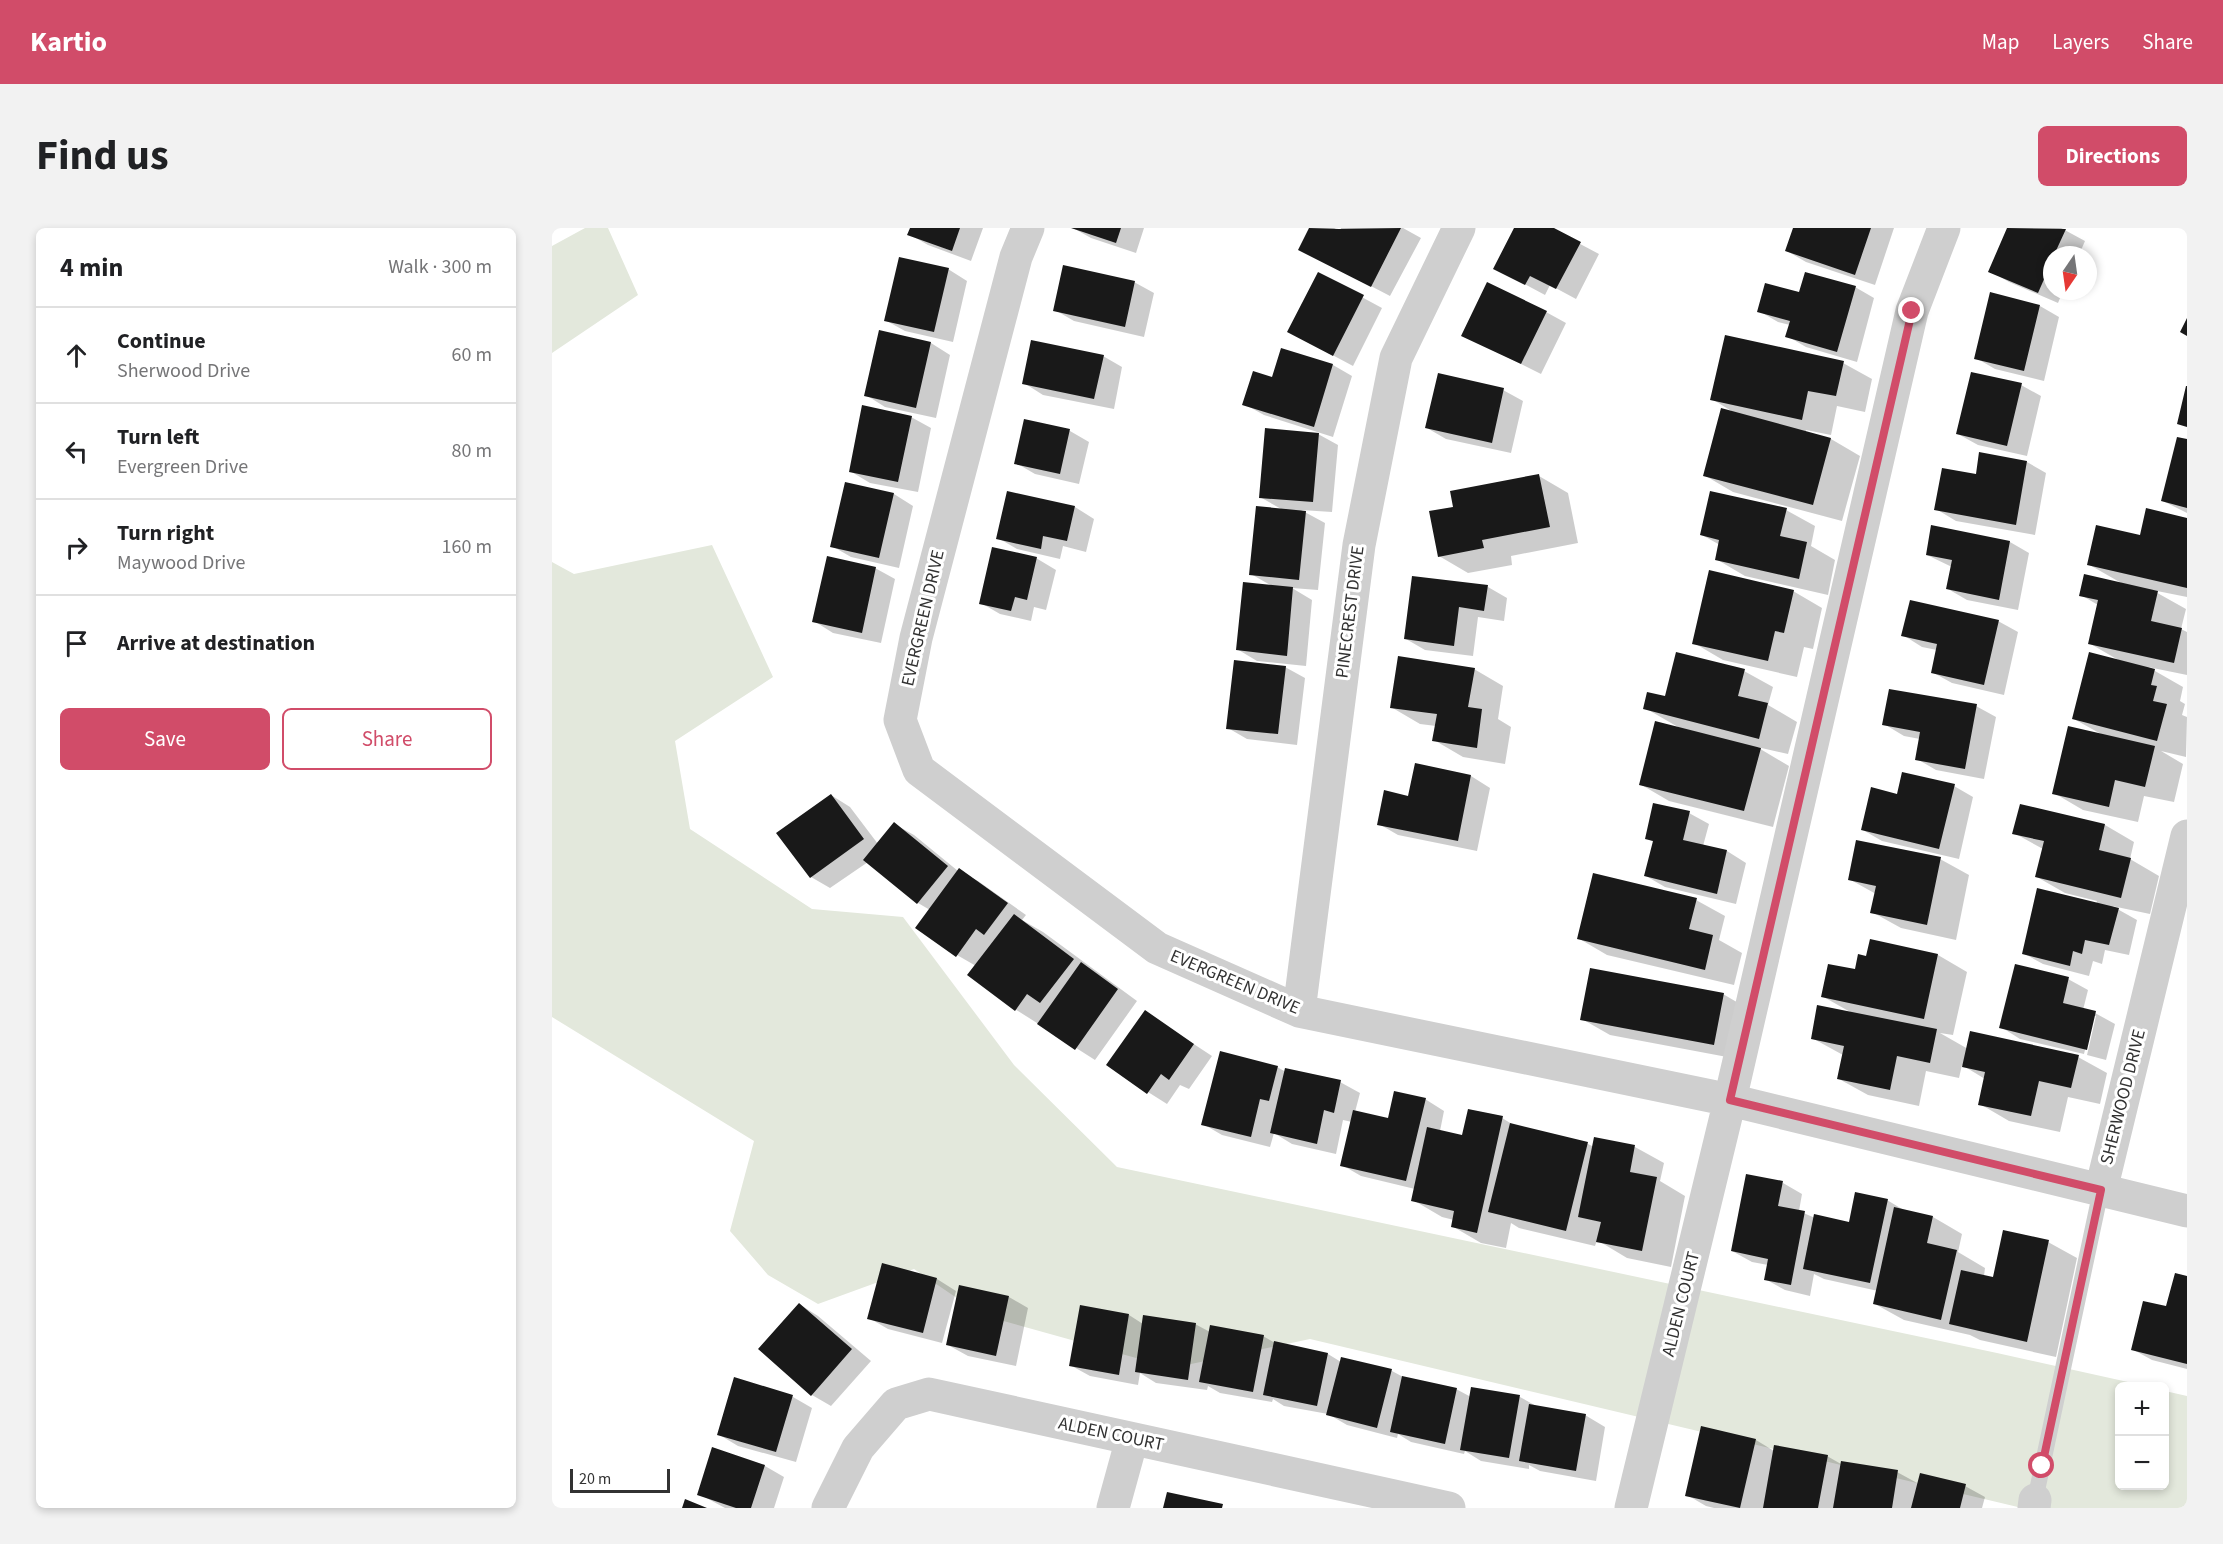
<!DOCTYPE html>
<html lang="en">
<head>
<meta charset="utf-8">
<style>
  body { margin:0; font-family:"Source Sans 3",sans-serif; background:#f2f2f2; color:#202124 }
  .controls { position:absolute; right:18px; bottom:18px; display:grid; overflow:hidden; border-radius:9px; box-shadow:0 3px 9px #0003 }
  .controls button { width:54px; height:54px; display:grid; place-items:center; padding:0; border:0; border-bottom:2px solid #e0e0e0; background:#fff; color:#202124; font:30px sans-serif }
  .compass { position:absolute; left:1491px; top:18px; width:54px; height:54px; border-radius:50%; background:#fff; box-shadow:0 3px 9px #0003; rotate:193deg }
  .scale { position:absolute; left:18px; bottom:15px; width:100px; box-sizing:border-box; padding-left:6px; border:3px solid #323232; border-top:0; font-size:16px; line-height:21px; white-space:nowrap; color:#323232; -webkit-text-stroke:4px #fff; paint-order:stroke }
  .stop { position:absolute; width:18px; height:18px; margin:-14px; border:4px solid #d14c69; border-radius:50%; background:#fff }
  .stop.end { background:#d14c69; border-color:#fff; box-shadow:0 2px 6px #0008 }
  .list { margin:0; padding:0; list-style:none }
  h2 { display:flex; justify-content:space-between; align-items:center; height:78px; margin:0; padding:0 24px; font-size:26px }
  h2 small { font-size:20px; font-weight:400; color:#757577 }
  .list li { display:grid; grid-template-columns:39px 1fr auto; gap:18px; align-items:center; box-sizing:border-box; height:96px; padding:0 24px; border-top:2px solid #e0e0e0 }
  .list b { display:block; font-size:22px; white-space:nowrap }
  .list p { margin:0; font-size:20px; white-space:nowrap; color:#757577 }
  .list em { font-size:20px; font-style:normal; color:#757577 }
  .actions { display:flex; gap:12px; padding:18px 24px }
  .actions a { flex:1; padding:14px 0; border:2px solid #d14c69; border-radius:9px; text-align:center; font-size:21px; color:#d14c69 }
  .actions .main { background:#d14c69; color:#fff }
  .icon { flex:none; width:33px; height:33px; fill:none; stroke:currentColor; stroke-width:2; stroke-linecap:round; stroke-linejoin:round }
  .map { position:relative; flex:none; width:1635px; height:1280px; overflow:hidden; border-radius:9px }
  header { display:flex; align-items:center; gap:36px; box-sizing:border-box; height:84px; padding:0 30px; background:#d14c69; color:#fff }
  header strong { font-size:28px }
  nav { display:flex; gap:33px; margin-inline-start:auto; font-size:21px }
  .intro { display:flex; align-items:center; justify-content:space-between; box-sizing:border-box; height:144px; padding:0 36px }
  h1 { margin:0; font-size:42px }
  .button { padding:15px 27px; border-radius:9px; background:#d14c69; color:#fff; font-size:21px; font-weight:700 }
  main { display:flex; gap:36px; padding:0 36px }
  aside { flex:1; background:#fff; border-radius:9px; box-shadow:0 3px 9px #0003 }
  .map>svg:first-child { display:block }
</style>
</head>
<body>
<header>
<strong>Kartio</strong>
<nav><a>Map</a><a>Layers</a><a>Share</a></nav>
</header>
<div class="intro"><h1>Find us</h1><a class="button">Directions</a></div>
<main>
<aside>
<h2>4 min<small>Walk · 300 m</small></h2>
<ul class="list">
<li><svg class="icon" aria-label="ahead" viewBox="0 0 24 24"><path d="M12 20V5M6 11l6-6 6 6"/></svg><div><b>Continue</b><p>Sherwood Drive</p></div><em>60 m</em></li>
<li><svg class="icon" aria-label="left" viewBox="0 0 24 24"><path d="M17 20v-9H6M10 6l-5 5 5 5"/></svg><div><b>Turn left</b><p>Evergreen Drive</p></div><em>80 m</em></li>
<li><svg class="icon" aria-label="right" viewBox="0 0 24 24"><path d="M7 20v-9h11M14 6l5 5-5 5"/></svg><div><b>Turn right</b><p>Maywood Drive</p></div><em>160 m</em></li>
<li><svg class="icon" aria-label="arrive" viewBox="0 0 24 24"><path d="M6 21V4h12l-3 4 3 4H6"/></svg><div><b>Arrive at destination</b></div></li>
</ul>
<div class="actions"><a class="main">Save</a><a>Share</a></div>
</aside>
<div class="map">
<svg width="1635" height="1280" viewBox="0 0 1635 1280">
  <rect width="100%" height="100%" fill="#fff"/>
  <path fill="#e3e8dc" d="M33,0H56L86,67L0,125V18Z
    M160,317L221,449L123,513L138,601L260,681L351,689L462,837L565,939L1445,1125L1594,1158H1568V1258H1612L1613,1163L1635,1168V1280H1470L758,1111L620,1140L430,1087L362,1041L266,1076L216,1047L178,1003L202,913L0,789V334L22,346Z"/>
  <path fill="#0003" d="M359,0H431L419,33L376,17L357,6Z
    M521,0H592L584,25L539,10Z
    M759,0H782L788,3L789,0H851L869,10L838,68L748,21Z
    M964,0H998L1047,26L1024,71L998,57L993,67L963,51Z
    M1243,0H1342L1323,57L1254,34L1235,23Z
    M1457,0H1509L1533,13L1527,27H1500V63H1511L1506,75L1457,54L1438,43Z
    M396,41L415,53L401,114L353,103L333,92Z
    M767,46L830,80L801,138L756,114Z
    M582,54L602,65L592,109L522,93L503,82Z
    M1303,59L1322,70L1305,134L1254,119L1235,108L1238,97L1226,94L1207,83L1248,66Z
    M1488,78L1507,89L1492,153L1443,141L1424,130Z
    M994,84L1014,95L989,146L911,107Z
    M328,104L379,115L398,127L384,190L333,179L314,167Z
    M730,122L781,137L800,148L781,209L712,187L692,176L721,151Z
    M551,128L570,139L562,181L491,167L472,155Z
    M1291,135L1320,151L1313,184L1285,178L1279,207L1254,202V204L1279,211L1308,228L1290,293L1181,264L1152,247L1181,184L1160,171Z
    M1469,157L1489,168L1475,228L1426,217L1406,206Z
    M951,162L971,173L959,225L894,211L875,200Z
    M359,189L379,200L366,264L318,255L298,243Z
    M473,192L518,203L537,214L527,256L483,246L464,235Z
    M766,206L786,217L780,284L749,282L773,295L766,362L740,360L760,372L754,438L705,433L685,421L720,358L699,346L731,282L708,269Z
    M1635,213V285L1611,273Z
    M1429,226L1475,234L1494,245L1483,307L1404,293L1384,281L1425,248Z
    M987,248L1016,265L1026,315L959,328L960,337L916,345L887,328L903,280Z
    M294,255L342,266L361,278L347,340L299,329L280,318Z
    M523,279L542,291L534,324L511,318L508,331L465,321L446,310Z
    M1234,282L1263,298L1259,318L1283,332L1276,367L1193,348L1164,331L1168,317L1150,307Z
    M1635,291V369L1600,362L1634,381L1629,401L1635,404V447L1596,439L1631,459L1628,473L1633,476L1630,487L1635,489L1634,529L1609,523L1631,536L1622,574L1592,568L1586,594L1531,582L1502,565L1549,506L1522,491L1568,433L1537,415L1546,377L1529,367L1571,356L1536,336L1589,309Z
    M1458,314L1477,325L1466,382L1415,372L1396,361L1400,339L1375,327Z
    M484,330L504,342L494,382L482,379L479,393L448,386L429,375Z
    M323,340L343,351L329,415L281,405L262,393Z
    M936,359L955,370L952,393L926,389L921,428L873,422L854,411Z
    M1241,363L1270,380L1261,421L1252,419L1245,449L1171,432L1142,415Z
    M1446,393L1466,404L1452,467L1400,455L1380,444L1385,422L1370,419L1351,407Z
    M733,439L753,450L745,517L695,511L676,500Z
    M922,441L951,458L946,491L959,499L953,536L911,529L882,512L884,498L868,496L839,479Z
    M1192,443L1221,459L1216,477L1245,494L1236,526L1205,519L1237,538L1221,599L1117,573L1088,556L1126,499L1093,480L1114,470Z
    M1424,478L1444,489L1432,551L1384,542L1365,531L1368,511L1352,508L1332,496Z
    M864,537L919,548L938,560L925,623L846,607L827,596L858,569Z
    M1402,558L1421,569L1407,631L1330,613L1311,602L1346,567Z
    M279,567L298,579L326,616L342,596L362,607L406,643L426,653L474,687L470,692L491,704L585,773L543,832L463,781L424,738L405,727L378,682L366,675L316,634L278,660L259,649Z
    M1469,577L1553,597L1582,614L1578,631L1607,648L1598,686L1560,678L1585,692L1577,727L1553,722L1550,736L1541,733L1537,748L1491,736L1471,725L1544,676L1545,673L1513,665L1485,649L1491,621L1462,605Z
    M1137,585L1157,596L1151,618L1175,623L1194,635L1184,676L1113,659L1094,648L1102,614L1094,610Z
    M1388,631L1417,647L1404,712L1349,700L1320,684L1324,666L1297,651Z
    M1144,672L1173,688L1167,712L1190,725L1182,757L1055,727L1026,710Z
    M1319,713L1386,727L1415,744L1401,807L1388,805L1416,821L1526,829L1555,845L1548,876L1516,869L1508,904L1457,893L1428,876L1433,851L1410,837L1407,850L1374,843L1367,878L1316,867L1287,851L1291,827L1260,810L1300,785L1270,768L1304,743L1315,730Z
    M1516,751L1536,762L1531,782L1543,785L1563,796L1554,832L1535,827L1544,788H1541L1532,826L1468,811L1449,799Z
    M1171,766L1200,783L1191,832L1058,807L1030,791Z
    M593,784L660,828L637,861L628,857L615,876L596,864Z
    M725,839L734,844L788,854L808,865L803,884L837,892L873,871L892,883L888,903L911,908L950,890L965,899L1036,916L1042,919H1083L1112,935L1108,953L1133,968L1119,1039L1075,1030L1045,1012L1043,1018L967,1000L959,995L954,1020L929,1015L900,998L902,992L890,989L861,972L863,961L809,948L790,937L800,894L791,892L784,926L740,916L722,905L718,919L670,907L651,896Z
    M1231,955L1250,966L1247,983L1263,990L1299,996L1335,972L1355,984L1381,989L1410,1006L1406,1024L1433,1040L1432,1048L1442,1051L1496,1014L1525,1030L1504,1129L1428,1112L1418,1107L1352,1092L1323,1076L1326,1063L1272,1051L1262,1046L1258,1068L1233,1062L1213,1051L1216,1037L1200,1034L1180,1023Z
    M1635,1049V1141L1600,1132L1580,1121L1615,1080Z
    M385,1051L404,1063L390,1115L336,1101L317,1090Z
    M457,1069L476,1080L464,1138L416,1128L396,1117Z
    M247,1076L266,1088L319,1133L279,1178L260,1167Z
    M577,1087L591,1096H643L658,1104L711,1108L723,1115L776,1126L789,1134L790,1131L840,1143L853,1150L904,1161L919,1169H968L986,1179L1033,1187L1053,1199L1044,1253L988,1243L977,1237V1241L929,1233L913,1223L912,1226L859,1214L846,1206L845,1210L795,1197L776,1186L732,1178L721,1171L720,1174L668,1165L656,1158L655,1162L604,1155L588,1145L586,1157L538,1148L518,1137Z
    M183,1151L241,1169L260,1180L244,1234L186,1218L166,1206Z
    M1204,1212L1222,1223L1275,1228L1289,1236L1345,1244L1367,1256L1413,1258L1433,1269L1430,1280H1162L1154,1278L1135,1267Z
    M161,1221L213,1238L232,1249L222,1280H173L147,1266Z"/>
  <path fill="#191919" d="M358,0H408L400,23L355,7Z
    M519,0H569L564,15Z
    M757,0L787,1L849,0L819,59L746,22Z
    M962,0H1002L1029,14L1004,61L978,48L973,57L941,41Z
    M1241,0H1319L1303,47L1233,23Z
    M1455,0L1514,1L1502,27H1500V33L1486,65L1436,44Z
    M347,29L397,40L382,104L332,93Z
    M511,37L583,53L573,99L501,83Z
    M766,44L812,67L781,128L735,104Z
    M1253,44L1304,58L1285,124L1233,109L1238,93L1205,84L1213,55L1247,64Z
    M935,54L995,83L969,136L909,108Z
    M1438,64L1488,77L1472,143L1422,131Z
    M1635,90V108L1628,104Z
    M327,102L379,114L364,180L312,168Z
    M1173,107L1292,133L1284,168L1256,163L1250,192L1158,172Z
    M479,112L552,127L542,171L470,156Z
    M729,120L781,136L762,199L690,177L701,143L720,149Z
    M1419,144L1470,155L1455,218L1404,206Z
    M886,145L952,160L940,215L873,200Z
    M1634,158H1635V199L1625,196Z
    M310,177L360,188L346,254L297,244Z
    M1169,180L1279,210L1261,277L1151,248Z
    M472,191L518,201L508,246L462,236Z
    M713,200L767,205L761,274L707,270Z
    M1625,209L1635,211V280L1609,273Z
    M1427,224L1475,233L1464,297L1382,282L1390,240L1424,246Z
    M987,246L998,299L930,312L932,320L886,329L877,283L901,279L898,263Z
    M293,254L342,265L327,330L278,319Z
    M455,263L523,278L515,313L491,308L489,321L444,311Z
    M1158,263L1235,280L1228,308L1255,314L1247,351L1163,332L1167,312L1148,307Z
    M704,278L754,283L747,352L697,347Z
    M1594,280L1635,290V360L1535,337L1544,297L1588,307Z
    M1379,297L1458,313L1447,372L1394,361L1400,332L1374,327Z
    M440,319L485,329L475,372L463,369L459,383L427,376Z
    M275,328L324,339L310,405L260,394Z
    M1157,342L1242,362L1232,405L1223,403L1216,433L1140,416Z
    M1532,346L1606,363L1599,393L1630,400L1622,435L1536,416L1546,372L1527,368Z
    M860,348L936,357L932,383L907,379L902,418L852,411Z
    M691,354L741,359L735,428L684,422Z
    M1358,372L1447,392L1432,457L1379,445L1385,416L1349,408Z
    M1124,424L1193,441L1186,468L1216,475L1207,511L1091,481L1095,464L1113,468Z
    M1537,424L1603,441L1599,457L1605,458L1601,473L1615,476L1605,513L1520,491Z
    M846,428L923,440L916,479L930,481L925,520L880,513L885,486L838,480Z
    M682,432L734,438L726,506L674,501Z
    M1337,461L1425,476L1413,541L1363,532L1368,504L1330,497Z
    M1103,493L1209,520L1192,583L1087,557Z
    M1516,498L1603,518L1593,559L1563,552L1557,579L1500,566Z
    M863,535L919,547L906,613L825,597L832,562L856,568Z
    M1350,544L1403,556L1387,621L1309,602L1319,559L1345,566Z
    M279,566L312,611L258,650L224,605Z
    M1101,575L1138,583L1131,612L1175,622L1165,666L1092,648L1101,613L1093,611Z
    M1468,576L1553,596L1547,622L1579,630L1569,670L1483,649L1492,613L1460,606Z
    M342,594L396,638L365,676L311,632Z
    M1304,612L1389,629L1375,697L1318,685L1324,658L1296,652Z
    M407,640L456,675L432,707L424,701L404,729L363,700Z
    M1041,645L1145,670L1137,701L1161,707L1153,742L1025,711Z
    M1485,660L1567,680L1557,717L1533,712L1530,726L1521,723L1518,738L1470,726Z
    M462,686L522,731L488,775L475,766L463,783L415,747Z
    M1318,711L1386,726L1372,791L1269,769L1276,736L1303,741L1306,726L1314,728Z
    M529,734L566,761L523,822L485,796Z
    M1463,736L1517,749L1511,775L1544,783L1535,822L1447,800Z
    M1038,740L1172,765L1162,817L1028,792Z
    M1265,777L1385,801L1378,835L1345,828L1338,862L1285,851L1292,818L1259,811Z
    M593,782L642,816L617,852L609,846L595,866L554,837Z
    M1418,803L1527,827L1519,860L1487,853L1479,888L1426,877L1433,844L1410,839Z
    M668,823L726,838L717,873L708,871L699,909L649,897Z
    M733,840L789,852L782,885L772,882L765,916L718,905Z
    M842,863L874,870L854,953L788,938L801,882L836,890Z
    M916,881L951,888L925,1005L899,999L902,983L859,973L875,899L910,907Z
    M958,895L1036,914L1014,1003L936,984Z
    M1042,909L1083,917L1078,944L1105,949L1090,1023L1044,1014L1049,994L1026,989Z
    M1194,946L1231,953L1226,978L1253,983L1239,1057L1212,1052L1216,1031L1179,1023Z
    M1303,964L1336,971L1318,1055L1251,1041L1262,986L1297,994Z
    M1342,979L1381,988L1375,1015L1405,1022L1389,1092L1321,1076Z
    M1451,1002L1497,1012L1475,1114L1397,1096L1409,1042L1441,1049Z
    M330,1035L385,1050L371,1105L315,1091Z
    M1623,1045L1635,1048V1136L1579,1122L1591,1073L1614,1078Z
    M407,1057L457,1068L444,1128L394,1117Z
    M247,1075L300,1121L259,1168L206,1121Z
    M528,1077L577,1086L567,1147L517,1138Z
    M591,1087L644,1095L636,1152L583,1144Z
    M658,1097L712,1107L701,1164L647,1154Z
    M722,1113L776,1125L765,1178L711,1167Z
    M789,1129L840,1141L825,1200L774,1187Z
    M850,1148L905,1160L893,1216L838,1204Z
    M182,1149L241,1167L224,1224L165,1207Z
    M919,1159L968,1167L957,1230L908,1222Z
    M977,1176L1034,1186L1024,1243L967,1233Z
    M1149,1198L1204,1211L1188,1280L1133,1268Z
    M1222,1217L1276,1227L1266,1280H1211Z
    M160,1219L213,1237L199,1280H184L145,1267Z
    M1289,1233L1346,1242L1340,1280H1281Z
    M1368,1245L1414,1256L1408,1280H1359Z
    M615,1264L671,1276L670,1280H611Z
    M133,1271L155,1280H130Z"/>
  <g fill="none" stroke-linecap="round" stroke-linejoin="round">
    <path stroke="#cfcfcf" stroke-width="16" d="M1483,1272L1549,962"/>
    <path stroke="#cfcfcf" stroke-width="33" d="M476,0L464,29L364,410L348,492L367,542L605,720L747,783L1178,872L1635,983
      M747,783L807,317L844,130L907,0
      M1549,962L1635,608
      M276,1280L306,1220L344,1176L377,1166L897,1280
      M561,1280L580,1211
      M1079,1280L1178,872L1360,83L1392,0
      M1482,1280L1483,1272"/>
  </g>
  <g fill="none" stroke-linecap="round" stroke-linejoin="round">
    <path stroke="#d14c69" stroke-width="8" d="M1360,83L1178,872L1549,962L1490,1238"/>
  </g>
  <g text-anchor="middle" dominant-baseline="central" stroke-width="6" stroke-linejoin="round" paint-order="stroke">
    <g font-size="18" fill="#323232" stroke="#fff">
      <text transform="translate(798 384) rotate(-83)">PINECREST DRIVE</text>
      <text transform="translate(371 390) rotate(-77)">EVERGREEN DRIVE</text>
      <text transform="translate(683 754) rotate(23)">EVERGREEN DRIVE</text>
      <text transform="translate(1571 869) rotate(-76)">SHERWOOD DRIVE</text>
      <text transform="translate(1129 1076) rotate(-76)">ALDEN COURT</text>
      <text transform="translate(559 1206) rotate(12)">ALDEN COURT</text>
    </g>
  </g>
</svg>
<div class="controls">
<button>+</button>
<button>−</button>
</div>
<svg class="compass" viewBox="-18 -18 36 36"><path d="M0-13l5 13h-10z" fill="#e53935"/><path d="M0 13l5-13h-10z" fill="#757577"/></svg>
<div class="scale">20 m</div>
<div class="stop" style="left:1490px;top:1238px"></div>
<div class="stop end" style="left:1360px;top:83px"></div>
</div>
</main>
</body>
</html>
